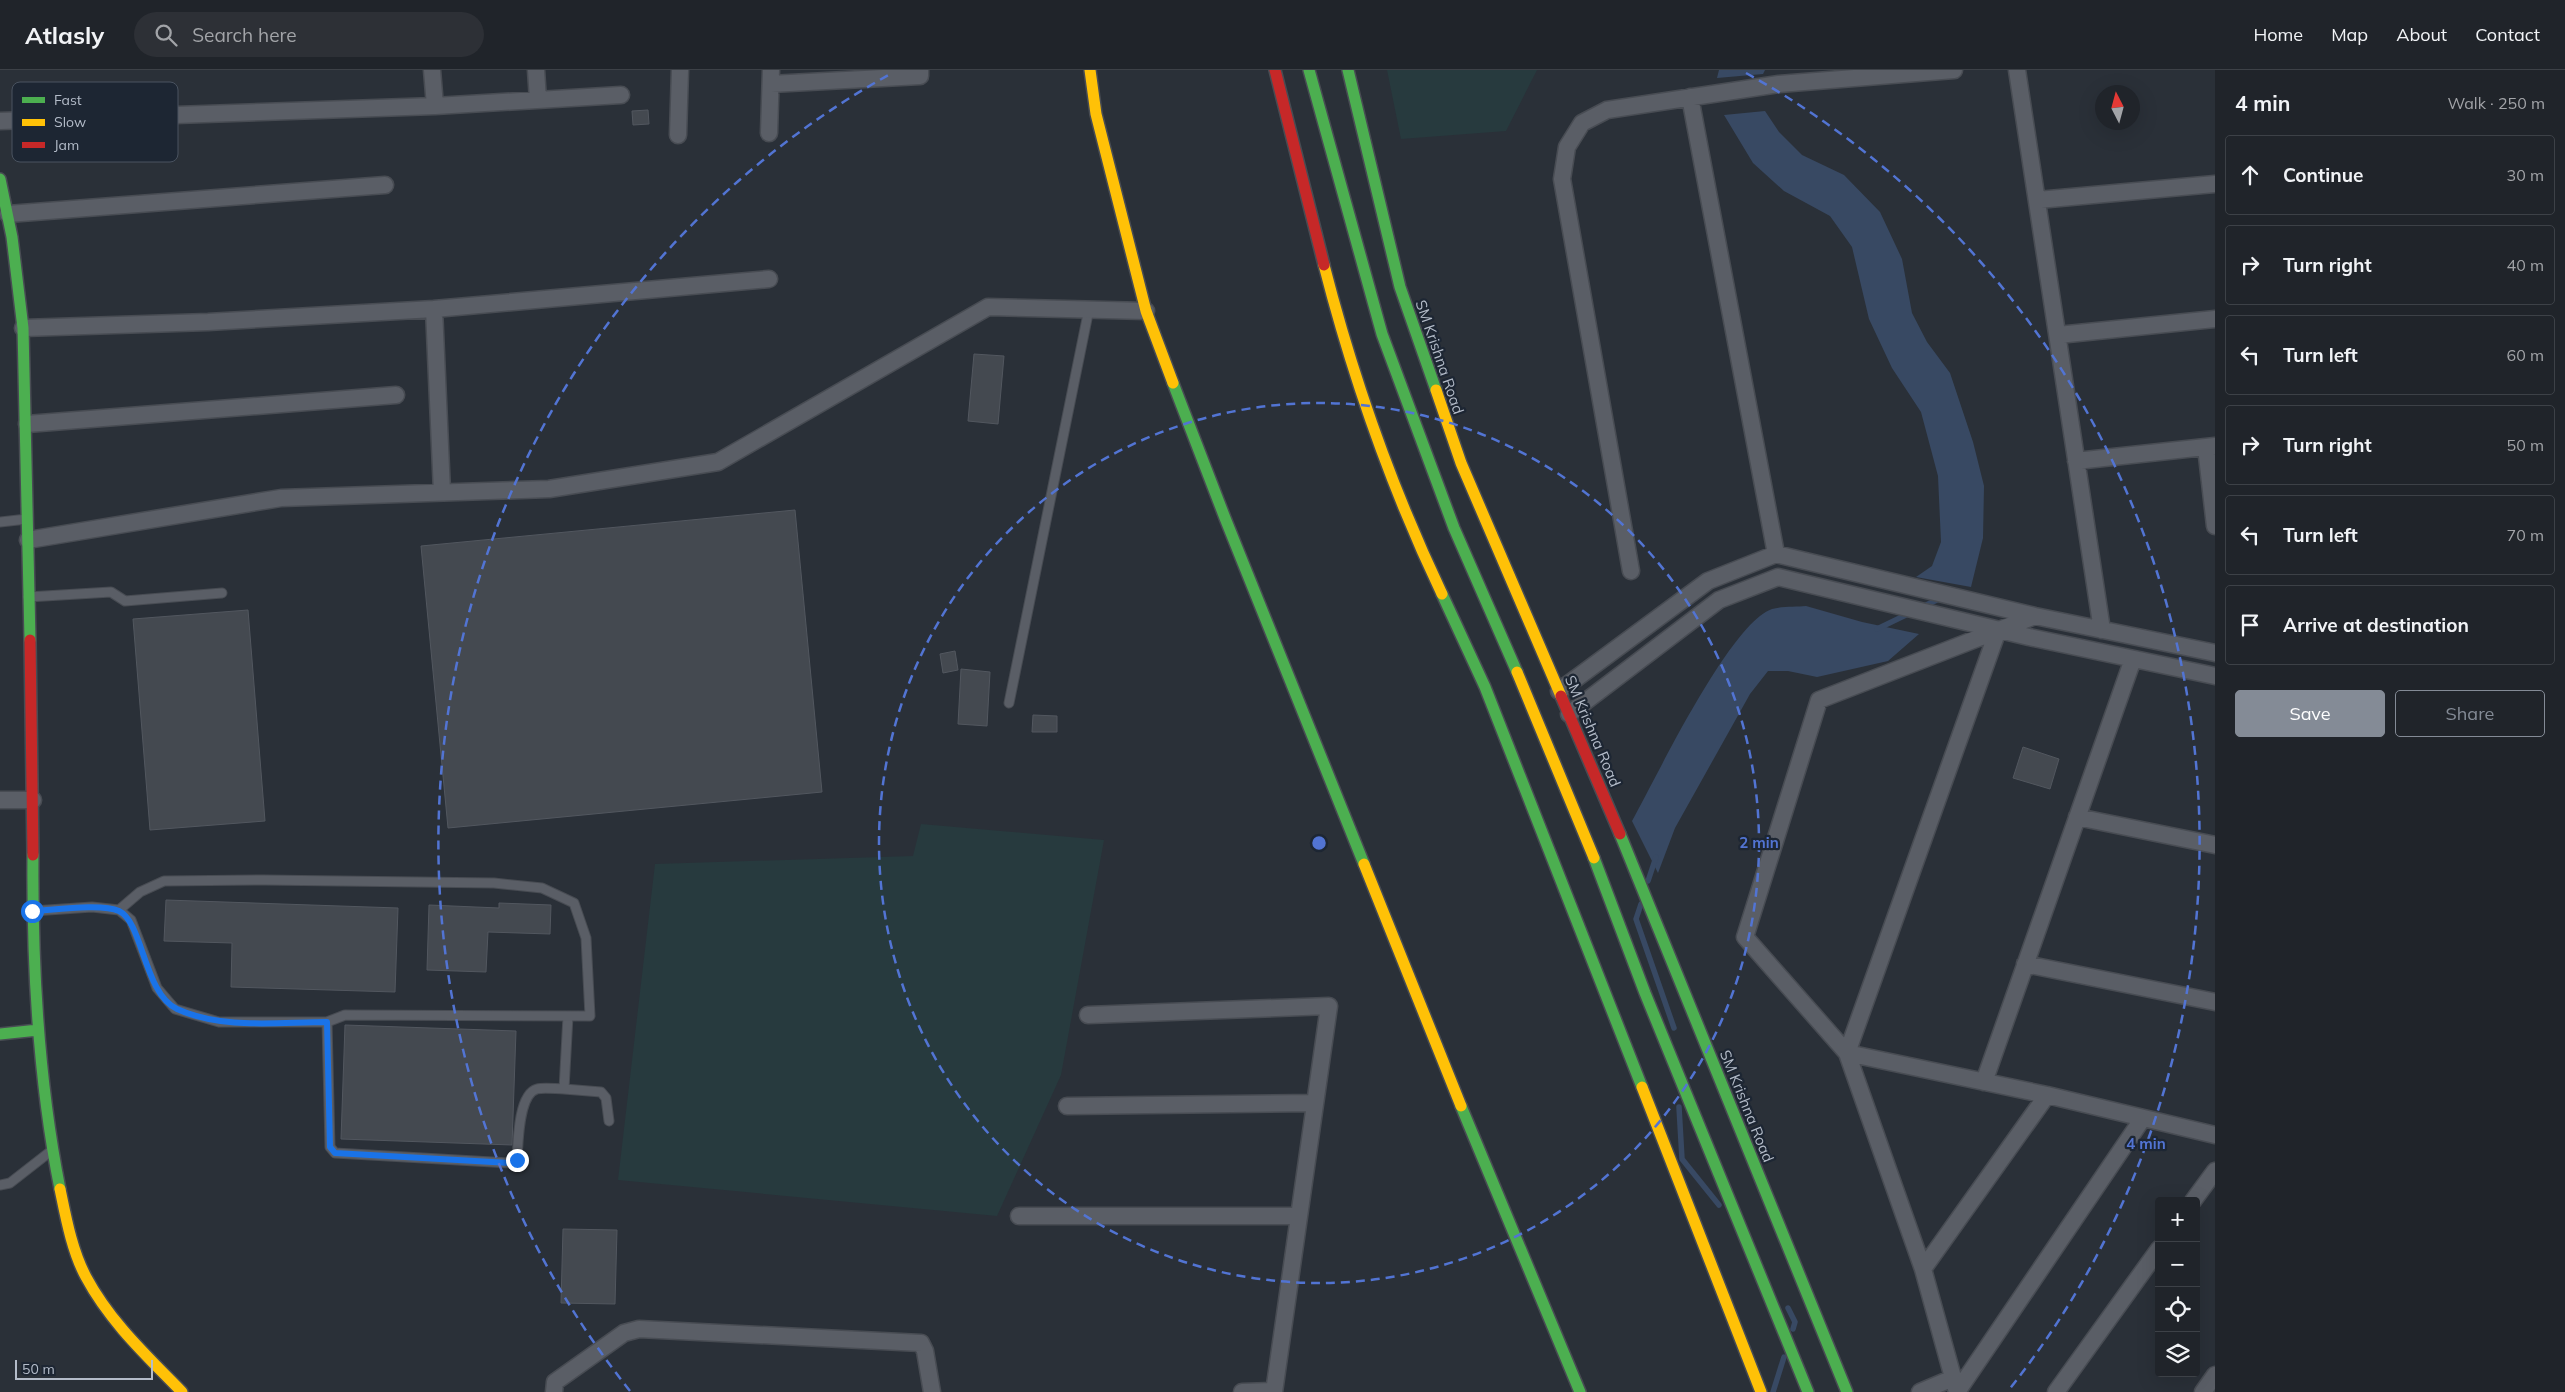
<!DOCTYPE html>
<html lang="en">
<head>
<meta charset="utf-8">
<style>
  body { margin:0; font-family:Mulish,sans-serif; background:#2d3036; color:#f1f3f6 }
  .controls { position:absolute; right:15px; bottom:15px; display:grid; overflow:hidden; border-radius:5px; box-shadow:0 5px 20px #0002 }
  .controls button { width:45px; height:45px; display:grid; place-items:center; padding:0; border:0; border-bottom:1px solid #3d4147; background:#20242a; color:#f1f3f6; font:25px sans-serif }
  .compass { position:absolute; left:2095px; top:15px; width:45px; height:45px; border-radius:50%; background:#20242a; box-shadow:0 5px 20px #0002; rotate:354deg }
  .scale { position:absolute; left:15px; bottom:12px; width:138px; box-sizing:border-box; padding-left:5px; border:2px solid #b4bcc9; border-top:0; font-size:14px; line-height:18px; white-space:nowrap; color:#b4bcc9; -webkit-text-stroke:4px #1d2633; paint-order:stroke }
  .stop { position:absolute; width:15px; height:15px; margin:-11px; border:4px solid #1a73e8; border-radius:50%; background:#fff }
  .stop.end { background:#1a73e8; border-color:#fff; box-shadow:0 1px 5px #0008 }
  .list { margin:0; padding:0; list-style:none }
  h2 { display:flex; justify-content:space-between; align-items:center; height:65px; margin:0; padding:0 20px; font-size:21px }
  h2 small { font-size:16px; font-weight:400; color:#a2a4a8 }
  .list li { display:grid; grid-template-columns:32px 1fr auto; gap:15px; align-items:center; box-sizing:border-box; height:80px; margin:0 10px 10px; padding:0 10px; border:1px solid #3d4147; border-radius:5px }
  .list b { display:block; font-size:19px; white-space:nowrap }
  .list em { font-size:16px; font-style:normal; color:#a2a4a8 }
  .actions { display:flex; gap:10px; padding:15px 20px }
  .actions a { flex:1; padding:11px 0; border:1px solid #848b96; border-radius:5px; text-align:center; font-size:18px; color:#848b96 }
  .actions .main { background:#848b96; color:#fff }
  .icon { flex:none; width:28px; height:28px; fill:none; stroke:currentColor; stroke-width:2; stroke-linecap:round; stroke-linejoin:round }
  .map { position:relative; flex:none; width:2215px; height:1322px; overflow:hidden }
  header { display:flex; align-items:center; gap:30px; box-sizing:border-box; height:70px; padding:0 25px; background:#20242a; border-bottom:1px solid #3d4147 }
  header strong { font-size:24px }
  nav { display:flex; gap:28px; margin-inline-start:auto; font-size:18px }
  .search { width:350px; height:45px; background:#2d3036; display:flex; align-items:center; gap:12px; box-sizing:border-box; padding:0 18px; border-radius:28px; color:#a2a4a8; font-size:19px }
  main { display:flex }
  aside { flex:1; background:#20242a }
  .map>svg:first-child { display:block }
</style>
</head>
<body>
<header>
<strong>Atlasly</strong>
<div class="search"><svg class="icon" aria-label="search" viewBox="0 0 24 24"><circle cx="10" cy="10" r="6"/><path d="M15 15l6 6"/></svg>Search here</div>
<nav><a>Home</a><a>Map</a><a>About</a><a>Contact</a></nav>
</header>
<main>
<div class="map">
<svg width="2215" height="1322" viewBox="0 0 2215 1322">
  <rect width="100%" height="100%" fill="#2a3038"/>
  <path fill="#273a3e" d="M1387,0H1537L1506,61L1401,69Z
    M921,754L1104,770L1061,1005L997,1146L618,1110L655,794L913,786Z"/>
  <path fill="#384963" d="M1719,0H1765L1763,4L1717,8Z
    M1765,41L1779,62L1802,85L1844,105L1880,142L1902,189L1912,243L1927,272L1950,303L1973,372L1984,416L1983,468L1971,517L1916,507L1932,496L1941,472L1938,406L1921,342L1892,298L1869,249L1852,177L1830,146L1784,121L1753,93L1724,45Z
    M1806,536L1862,552L1919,564L1888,591L1817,607L1788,601H1768L1750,624L1675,758L1658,803L1632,751C1656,708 1730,553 1772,539C1782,536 1796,537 1806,536Z"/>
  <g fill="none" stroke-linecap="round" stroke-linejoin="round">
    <path stroke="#384963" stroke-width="5.5" d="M1922,537L1941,528
      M1877,559L1910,543
      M1648,811L1656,787
      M1641,834L1636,849L1674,958
      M1679,1037L1682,1089L1719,1135
      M1788,1238L1795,1252L1793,1259
      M1773,1322L1784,1287"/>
  </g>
  <path fill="#444950" stroke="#52575f" d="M648,40L649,54L633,55L632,41Z
    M974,284L1004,286L998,354L968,351Z
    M795,440L822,722L448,758L421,476Z
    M248,540L265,751L150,760L133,549Z
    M955,581L958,600L943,603L940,584Z
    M961,599L990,602L987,656L958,654Z
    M1033,645L1057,646V662H1032Z
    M2023,677L2059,689L2050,719L2013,708Z
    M166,830L398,838L395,922L231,917L232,873L164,871Z
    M499,833L551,835L550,864L488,862L486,902L427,900L429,835L499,838Z
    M345,955L516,961L512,1075L341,1069Z
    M563,1159L617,1160L615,1234L561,1233Z"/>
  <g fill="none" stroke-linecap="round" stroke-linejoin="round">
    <g stroke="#484c53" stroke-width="11">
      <path id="lane" d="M0,452L27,449
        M28,527L111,522L125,531L222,523
        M1009,633L1089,239
        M33,841L92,837L119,840L131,850L157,918L175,939L219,952H327L345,945L590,946L586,868L574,833L542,818L494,813L264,810L164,811L140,822L119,840
        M568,946L564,1019L601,1022L606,1028L609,1051
        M327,952L330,1077L335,1083L511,1093L517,1091C518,1074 518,1024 537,1019C544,1017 556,1019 564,1019
        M0,1115L10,1113L51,1081"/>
    </g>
    <g stroke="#484c53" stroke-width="19">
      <path id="street" d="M432,0L435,36
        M536,0L538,30
        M2017,0L2102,560
        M771,14L920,6V0
        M1690,27L1776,484
        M0,51L435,36L621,25
        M769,63L771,0
        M678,65L680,0
        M2038,130L2215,114
        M8,144L385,115
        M23,258L208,252L434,239
        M2058,265L2215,249
        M27,354L396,325
        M2206,377L2215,456
        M2076,391L2215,376
        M442,422L434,239L769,209
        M28,470L281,428L549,419L718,392L988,237L1146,241
        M1631,501L1562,109L1567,77L1582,53L1607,40L1779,14L1954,0
        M1559,621L1708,511L1776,484L2035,546L2215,583
        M1569,644L1719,530L1778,507L2029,567L2215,606
        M0,730H33
        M2077,747L2215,775
        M2025,894L2215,932
        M1088,945L1329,936L1274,1322
        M1847,983L1998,560
        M1847,983L2047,1025L2215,1065
        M1984,1012L2133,589
        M1067,1036L1315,1033
        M2193,1131L2215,1101
        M1019,1146H1299
        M1923,1199L2047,1025
        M554,1322L555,1312L624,1263L639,1259L921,1273L925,1281L932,1322
        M1242,1322L1273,1321
        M1920,1322L1953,1308
        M1957,1322L1923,1199L1847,983L1745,867L1819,630L2035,546
        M1957,1322L2143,1048
        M2056,1322L2159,1179
        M2203,1322L2215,1305"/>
    </g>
    <g stroke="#484c53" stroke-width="14">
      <path id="fast" d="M1309,0L1382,264L1454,458L1517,602
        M1348,0L1400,217L1436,320
        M0,109L12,167L23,258L30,570
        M1173,313L1225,448L1364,794
        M1442,524L1485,617L1642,1017
        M1620,764L1847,1322
        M33,785C32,897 38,1009 60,1119
        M1594,788L1645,923L1808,1322
        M0,964L38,960
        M1461,1036L1580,1322"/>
    </g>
    <g stroke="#484c53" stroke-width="14">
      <path id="slow" d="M1090,0L1096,44L1146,241L1173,313
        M1324,195C1353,308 1392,419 1442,524
        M1436,320L1461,393L1561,626
        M1517,602L1594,788
        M1364,794L1461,1036
        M1642,1017L1761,1322
        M60,1119C66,1148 72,1181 86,1207C110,1252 147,1286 182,1322"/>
    </g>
    <g stroke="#484c53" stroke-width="14">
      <path id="jam" d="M1275,0L1324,195
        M30,570L33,785
        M1561,626L1620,764"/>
    </g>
    <use href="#lane" stroke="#5a5e66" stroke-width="9"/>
    <use href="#street" stroke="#5a5e66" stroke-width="16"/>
    <use href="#fast" stroke="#4caf50" stroke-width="11"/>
    <use href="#slow" stroke="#ffc107" stroke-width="11"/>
    <use href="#jam" stroke="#c62828" stroke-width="11"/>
  </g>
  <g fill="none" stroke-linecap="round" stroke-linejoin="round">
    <path stroke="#1a73e8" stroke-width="6" d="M32,841C53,840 102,833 119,841C143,852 144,924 177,939C223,960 278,952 327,952L330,1077L335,1083L511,1093L517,1090"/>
  </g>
  <g fill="none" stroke="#5274d3" stroke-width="2.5" stroke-dasharray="9 6">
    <circle cx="1319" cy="773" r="440"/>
    <path d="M630 1321A880 880 0 0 1 892 3M1746 3A880 880 0 0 1 2008 1321"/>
  </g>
  <g text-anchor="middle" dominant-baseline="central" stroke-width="4.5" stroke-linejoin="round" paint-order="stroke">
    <g font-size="15" fill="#b4bcc9" stroke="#1d2633">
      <text transform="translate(1440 287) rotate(71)">SM Krishna Road</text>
      <text transform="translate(1593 661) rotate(67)">SM Krishna Road</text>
      <text transform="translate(1747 1036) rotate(68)">SM Krishna Road</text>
    </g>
  </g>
  <rect x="12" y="12" width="166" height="80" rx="8" fill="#1d2633" stroke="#4a5360" stroke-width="1"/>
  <rect x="22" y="27" width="23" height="6" fill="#4caf50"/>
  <rect x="22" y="49" width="23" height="7" fill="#ffc107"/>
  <rect x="22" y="72" width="23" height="6" fill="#c62828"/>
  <g font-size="14" fill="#b4bcc9">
    <text x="54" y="35">Fast</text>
    <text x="54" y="57">Slow</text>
    <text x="54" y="80">Jam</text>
  </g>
  <circle cx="1319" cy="773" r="8" fill="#5274d3" stroke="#1d2633" stroke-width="2.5"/>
  <g font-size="15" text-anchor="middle" font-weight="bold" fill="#5274d3" stroke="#1d2633" stroke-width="4.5" stroke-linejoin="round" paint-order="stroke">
    <text x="1759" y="778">2 min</text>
    <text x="2146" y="1079">4 min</text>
  </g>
</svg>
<div class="controls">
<button>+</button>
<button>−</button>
<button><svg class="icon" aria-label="locate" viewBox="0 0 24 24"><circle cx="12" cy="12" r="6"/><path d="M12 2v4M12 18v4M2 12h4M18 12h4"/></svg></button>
<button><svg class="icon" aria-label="layers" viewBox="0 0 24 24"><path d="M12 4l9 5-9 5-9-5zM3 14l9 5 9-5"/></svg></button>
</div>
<svg class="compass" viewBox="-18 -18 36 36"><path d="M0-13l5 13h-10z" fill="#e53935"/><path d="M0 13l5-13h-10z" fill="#a2a4a8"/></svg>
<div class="scale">50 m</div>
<div class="stop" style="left:32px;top:841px"></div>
<div class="stop end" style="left:517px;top:1090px"></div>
</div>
<aside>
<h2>4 min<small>Walk · 250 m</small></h2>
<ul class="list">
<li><svg class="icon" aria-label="ahead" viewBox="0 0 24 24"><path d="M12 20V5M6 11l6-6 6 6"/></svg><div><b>Continue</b></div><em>30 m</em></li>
<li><svg class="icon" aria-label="right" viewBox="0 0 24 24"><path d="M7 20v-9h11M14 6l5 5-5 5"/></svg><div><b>Turn right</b></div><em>40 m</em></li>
<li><svg class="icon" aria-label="left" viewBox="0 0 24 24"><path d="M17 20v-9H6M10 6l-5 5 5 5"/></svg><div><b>Turn left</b></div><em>60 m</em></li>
<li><svg class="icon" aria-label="right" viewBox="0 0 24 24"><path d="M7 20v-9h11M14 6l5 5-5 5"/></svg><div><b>Turn right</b></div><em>50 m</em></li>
<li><svg class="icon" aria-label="left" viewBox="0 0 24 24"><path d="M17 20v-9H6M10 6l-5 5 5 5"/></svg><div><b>Turn left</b></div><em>70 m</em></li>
<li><svg class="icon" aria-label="arrive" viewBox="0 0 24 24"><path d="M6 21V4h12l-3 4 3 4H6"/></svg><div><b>Arrive at destination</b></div></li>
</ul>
<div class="actions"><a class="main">Save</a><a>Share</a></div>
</aside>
</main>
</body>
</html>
